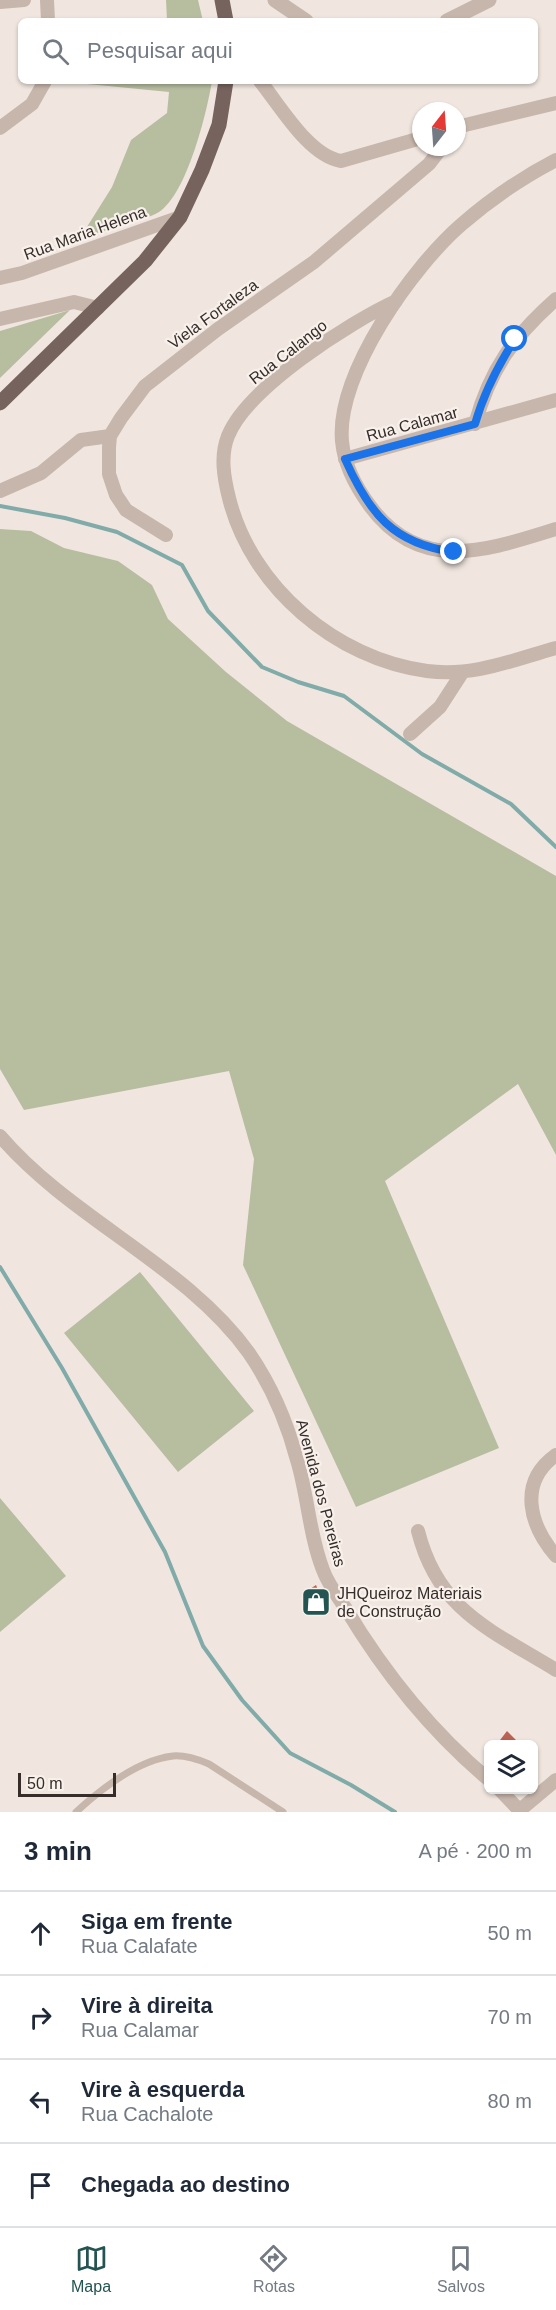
<!DOCTYPE html>
<html lang="pt">
<head>
<meta charset="utf-8">
<style>
  body { margin:0; font-family:Arial,sans-serif; background:#f6f6f7; color:#1f2937 }
  .controls { position:absolute; right:18px; bottom:18px; display:grid; overflow:hidden; border-radius:9px; box-shadow:0 2px 4px #0004 }
  .controls button { width:54px; height:54px; display:grid; place-items:center; padding:0; border:0; border-bottom:2px solid #e0e1e3; background:#fff; color:#1f2937; font:30px sans-serif }
  .compass { position:absolute; left:412px; top:102px; width:54px; height:54px; border-radius:50%; background:#fff; box-shadow:0 2px 4px #0004; rotate:17deg }
  .scale { position:absolute; left:18px; bottom:15px; width:98px; box-sizing:border-box; padding-left:6px; border:3px solid #362d2a; border-top:0; font-size:16px; line-height:21px; white-space:nowrap; color:#362d2a; -webkit-text-stroke:4px #f8f1eb; paint-order:stroke }
  .stop { position:absolute; width:18px; height:18px; margin:-14px; border:4px solid #1a73e8; border-radius:50%; background:#fff }
  .stop.end { background:#1a73e8; border-color:#fff; box-shadow:0 2px 6px #0008 }
  .list { margin:0; padding:0; list-style:none }
  h2 { display:flex; justify-content:space-between; align-items:center; height:78px; margin:0; padding:0 24px; font-size:26px }
  h2 small { font-size:20px; font-weight:400; color:#747a83 }
  .list li { display:grid; grid-template-columns:39px 1fr auto; gap:18px; align-items:center; box-sizing:border-box; height:84px; padding:0 24px; border-top:2px solid #e0e1e3 }
  .list b { display:block; font-size:22px; white-space:nowrap }
  .list p { margin:0; font-size:20px; white-space:nowrap; color:#747a83 }
  .list em { font-size:20px; font-style:normal; color:#747a83 }
  .icon { flex:none; width:33px; height:33px; fill:none; stroke:currentColor; stroke-width:2; stroke-linecap:round; stroke-linejoin:round }
  .map { position:relative; flex:none; width:556px; height:1812px; overflow:hidden }
  .search { position:absolute; background:#fff; box-shadow:0 2px 4px #0004; left:18px; right:18px; top:18px; height:66px; display:flex; align-items:center; gap:15px; box-sizing:border-box; padding:0 21px; border-radius:9px; color:#747a83; font-size:22px }
  .sheet { height:414px; background:#fff }
  nav { display:flex; justify-content:space-around; align-items:center; box-sizing:border-box; height:84px; border-top:2px solid #e0e1e3; background:#fff; font-size:16px; color:#747a83 }
  nav a { display:grid; justify-items:center; gap:3px }
  nav .on { color:#235452 }
  .map>svg:first-child { display:block }
</style>
</head>
<body>
<div class="map">
<svg width="556" height="1812" viewBox="0 0 556 1812">
  <rect width="100%" height="100%" fill="#f0e6df"/>
  <path fill="#b7bea0" d="M166,0H198L203,21H167Z
    M57,81H212C207,112 187,194 159,212C144,221 99,232 80,238L112,187L131,140L167,113L169,92Z
    M70,310L0,378V331Z
    M0,529L31,531L64,548L118,561L152,585L168,619L226,672L287,721L556,876V1155L518,1084L385,1181L499,1448L356,1507L243,1265L254,1159L229,1071L24,1110L0,1069Z
    M140,1272L254,1411L178,1472L64,1333Z
    M0,1498L66,1576L0,1632Z"/>
  <g fill="none" stroke-linecap="round" stroke-linejoin="round">
    <path stroke="#80aba8" stroke-width="4" d="M0,506L65,518L117,532L182,565L208,611L262,667L298,682L344,696L422,754L511,804L556,847
      M0,1267L62,1368L165,1552L203,1646L242,1700L290,1753L351,1785L395,1812"/>
  </g>
  <path fill="#ba6253" d="M316,1585L327,1611L317,1615L304,1593Z
    M507,1731L520,1744H497Z"/>
  <g fill="none" stroke-linecap="round" stroke-linejoin="round">
    <path stroke="#c7b6ac" stroke-width="7" d="M76,1812C101,1789 137,1760 173,1756C185,1755 197,1759 209,1764L283,1812"/>
    <path stroke="#c7b6ac" stroke-width="14" d="M47,0L48,21
      M0,2L24,0
      M260,81C281,107 309,156 341,161L421,138
      M457,127L556,103
      M0,128L32,104L45,81
      M556,160C523,177 491,199 462,224C413,266 336,374 342,441C344,464 356,487 370,506C421,575 488,550 556,529
      M0,278L22,273L180,217
      M396,301C350,322 247,388 228,436C220,456 224,478 229,498C251,587 336,659 427,671C473,677 513,660 556,648
      M0,319L74,302L98,308
      M475,424C490,369 514,336 556,299
      M345,459L556,400
      M0,491L41,473L81,440L110,436
      M166,535L126,510L116,495L109,474V447L110,436L121,418L145,386L218,329L314,262L429,164L442,147
      M410,734L440,707L462,673
      M0,1136C72,1220 186,1265 249,1353C271,1385 287,1422 297,1460C308,1496 309,1534 323,1570C328,1584 338,1597 346,1609C384,1672 432,1732 488,1779
      M556,1455C517,1483 530,1526 556,1556
      M418,1531C438,1611 491,1630 556,1670
      M500,1790L521,1812
      M520,1810L556,1780"/>
    <path stroke="#c7b6ac" stroke-width="15" d="M275,0L306,21
      M447,21L489,0"/>
    <path stroke="#76635d" stroke-width="15" d="M222,0L226,21
      M0,403L145,261L180,217L202,170L219,125L226,81"/>
  </g>
  <g fill="none" stroke-linecap="round" stroke-linejoin="round">
    <path stroke="#1a73e8" stroke-width="8" d="M454,552C393,544 369,513 345,459L475,424C484,392 497,367 515,339"/>
  </g>
  <defs>
    <g id="shop-square" transform="scale(1.5)"><rect x="-9" y="-9" width="18" height="18" rx="4" fill="#235452" stroke="#f8f1eb"/><path d="M-5-2.5h2.3a2.7 3.5 0 0 1 5.4 0H5L5.5 6h-11ZM-1.5-2.5h3a1.5 2.3 0 0 0-3 0Z" fill="#fff"/></g>
  </defs>
  <g fill-rule="evenodd">
    <use href="#shop-square" x="316" y="1602"/>
  </g>
  <g text-anchor="middle" dominant-baseline="central" stroke-width="4.5" stroke-linejoin="round" paint-order="stroke">
    <g font-size="16" fill="#362d2a" stroke="#f8f1eb">
      <text transform="translate(85 233) rotate(-20)">Rua Maria Helena</text>
      <text transform="translate(213 314) rotate(-36)">Viela Fortaleza</text>
      <text transform="translate(288 352) rotate(-38)">Rua Calango</text>
      <text transform="translate(412 424) rotate(-15)">Rua Calamar</text>
      <text transform="translate(321 1493) rotate(75)">Avenida dos Pereiras</text>
    </g>
    <g font-size="16" fill="#362d2a" stroke="#f8f1eb" text-anchor="start">
      <text x="337" y="1593">JHQueiroz Materiais<tspan x="337" dy="18">de Construção</tspan></text>
    </g>
  </g>
</svg>
<div class="controls">
<button><svg class="icon" aria-label="layers" viewBox="0 0 24 24"><path d="M12 4l9 5-9 5-9-5zM3 14l9 5 9-5"/></svg></button>
</div>
<svg class="compass" viewBox="-18 -18 36 36"><path d="M0-13l5 13h-10z" fill="#e53935"/><path d="M0 13l5-13h-10z" fill="#747a83"/></svg>
<div class="scale">50 m</div>
<div class="stop" style="left:515px;top:339px"></div>
<div class="stop end" style="left:454px;top:552px"></div>
<div class="search"><svg class="icon" aria-label="search" viewBox="0 0 24 24"><circle cx="10" cy="10" r="6"/><path d="M15 15l6 6"/></svg>Pesquisar aqui</div>
</div>
<section class="sheet">
<h2>3 min<small>A pé · 200 m</small></h2>
<ul class="list">
<li><svg class="icon" aria-label="ahead" viewBox="0 0 24 24"><path d="M12 20V5M6 11l6-6 6 6"/></svg><div><b>Siga em frente</b><p>Rua Calafate</p></div><em>50 m</em></li>
<li><svg class="icon" aria-label="right" viewBox="0 0 24 24"><path d="M7 20v-9h11M14 6l5 5-5 5"/></svg><div><b>Vire à direita</b><p>Rua Calamar</p></div><em>70 m</em></li>
<li><svg class="icon" aria-label="left" viewBox="0 0 24 24"><path d="M17 20v-9H6M10 6l-5 5 5 5"/></svg><div><b>Vire à esquerda</b><p>Rua Cachalote</p></div><em>80 m</em></li>
<li><svg class="icon" aria-label="arrive" viewBox="0 0 24 24"><path d="M6 21V4h12l-3 4 3 4H6"/></svg><div><b>Chegada ao destino</b></div></li>
</ul>
</section>
<nav>
<a class="on"><svg class="icon" aria-label="map" viewBox="0 0 24 24"><path d="M3 6l6-2 6 2 6-2v14l-6 2-6-2-6 2zM9 4v14M15 6v14"/></svg>Mapa</a>
<a><svg class="icon" aria-label="directions" viewBox="0 0 24 24"><path d="M12 3l9 9-9 9-9-9zM9 14v-3h6M13 9l2 2-2 2"/></svg>Rotas</a>
<a><svg class="icon" aria-label="saved" viewBox="0 0 24 24"><path d="M7 4h10v16l-5-4-5 4z"/></svg>Salvos</a>
</nav>
</body>
</html>
